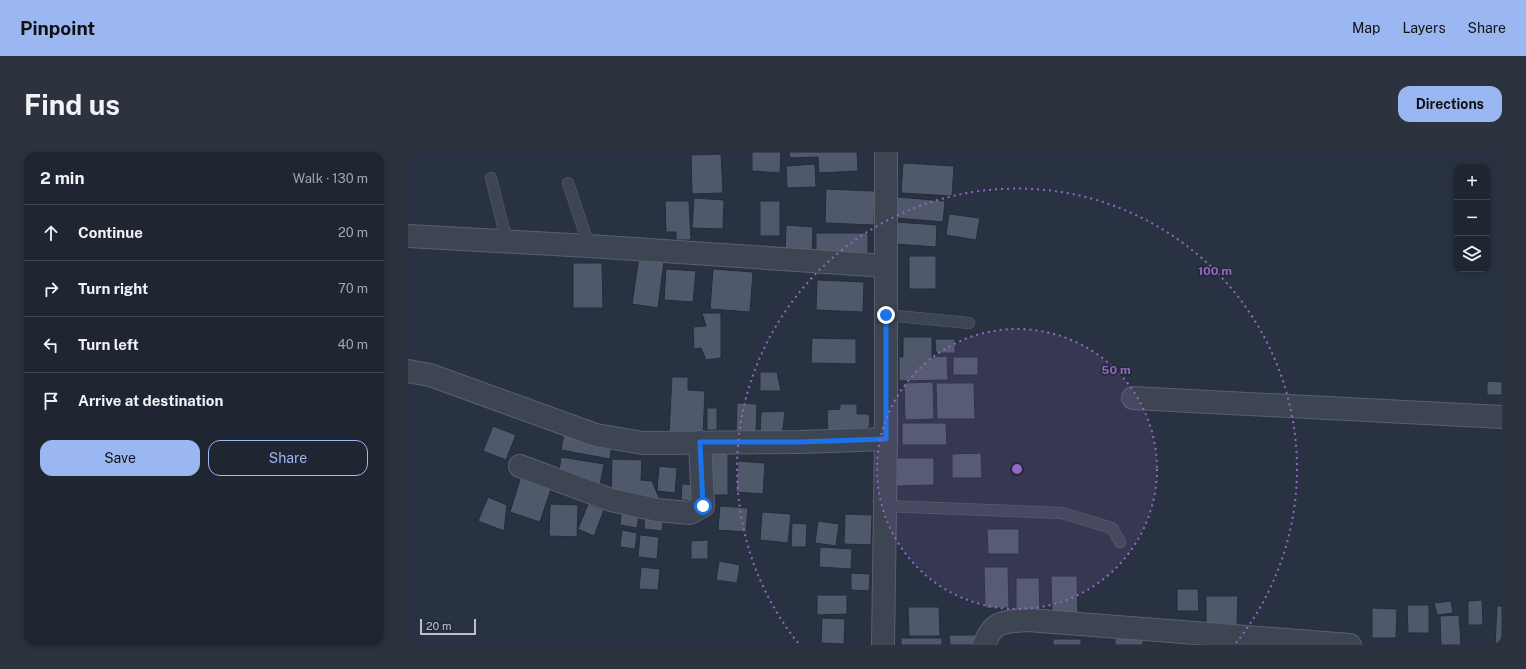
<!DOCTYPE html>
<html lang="en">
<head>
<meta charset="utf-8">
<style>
  body { margin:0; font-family:"Public Sans",sans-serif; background:#2c323e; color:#f1f3f6 }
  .controls { position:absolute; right:12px; top:12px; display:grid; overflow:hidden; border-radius:8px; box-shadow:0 2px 6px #0003 }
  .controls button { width:36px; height:36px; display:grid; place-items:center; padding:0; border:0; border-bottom:1px solid #3c434d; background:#1f2632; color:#f1f3f6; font:20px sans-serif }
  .scale { position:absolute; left:12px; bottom:10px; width:56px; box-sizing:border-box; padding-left:4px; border:2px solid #bbc0cc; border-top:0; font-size:11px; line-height:14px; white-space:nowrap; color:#bbc0cc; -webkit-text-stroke:3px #222a37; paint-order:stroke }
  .stop { position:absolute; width:12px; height:12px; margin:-9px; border:3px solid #1a73e8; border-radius:50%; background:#fff }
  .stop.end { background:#1a73e8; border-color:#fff; box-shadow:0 1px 4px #0008 }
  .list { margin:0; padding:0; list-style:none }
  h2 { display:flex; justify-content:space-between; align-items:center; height:52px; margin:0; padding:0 16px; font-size:17px }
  h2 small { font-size:13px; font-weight:400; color:#a1a5ac }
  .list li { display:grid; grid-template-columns:26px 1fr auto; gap:12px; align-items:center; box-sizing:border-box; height:56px; padding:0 16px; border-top:1px solid #3c434d }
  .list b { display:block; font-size:15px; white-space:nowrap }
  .list em { font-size:13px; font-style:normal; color:#a1a5ac }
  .actions { display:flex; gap:8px; padding:12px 16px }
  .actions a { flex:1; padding:9px 0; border:1px solid #9ab7f2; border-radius:12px; text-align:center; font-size:14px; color:#9ab7f2 }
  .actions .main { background:#9ab7f2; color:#111 }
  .icon { flex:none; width:22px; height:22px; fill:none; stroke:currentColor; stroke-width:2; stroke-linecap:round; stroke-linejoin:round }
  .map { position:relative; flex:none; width:1094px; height:493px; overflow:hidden; border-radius:12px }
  header { display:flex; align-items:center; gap:24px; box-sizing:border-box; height:56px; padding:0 20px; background:#9ab7f2; color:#111 }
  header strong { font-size:19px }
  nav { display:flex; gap:22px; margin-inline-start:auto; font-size:14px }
  .intro { display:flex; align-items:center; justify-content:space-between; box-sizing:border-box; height:96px; padding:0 24px }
  h1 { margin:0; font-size:28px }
  .button { padding:10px 18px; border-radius:12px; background:#9ab7f2; color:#111; font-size:14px; font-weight:700 }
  main { display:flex; gap:24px; padding:0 24px }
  aside { flex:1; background:#1f2632; border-radius:12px; box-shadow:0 2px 6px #0003 }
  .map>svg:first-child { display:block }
</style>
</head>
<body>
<header>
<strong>Pinpoint</strong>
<nav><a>Map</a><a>Layers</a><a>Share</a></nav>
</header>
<div class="intro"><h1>Find us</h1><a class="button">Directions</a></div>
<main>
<aside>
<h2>2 min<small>Walk · 130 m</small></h2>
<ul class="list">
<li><svg class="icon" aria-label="ahead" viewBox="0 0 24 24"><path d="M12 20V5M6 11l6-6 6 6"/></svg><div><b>Continue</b></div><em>20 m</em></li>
<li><svg class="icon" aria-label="right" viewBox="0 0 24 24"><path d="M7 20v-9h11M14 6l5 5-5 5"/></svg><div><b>Turn right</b></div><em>70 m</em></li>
<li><svg class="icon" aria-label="left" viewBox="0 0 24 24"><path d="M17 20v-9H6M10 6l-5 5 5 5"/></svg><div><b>Turn left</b></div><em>40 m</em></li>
<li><svg class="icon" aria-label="arrive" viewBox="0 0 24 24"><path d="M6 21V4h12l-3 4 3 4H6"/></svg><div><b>Arrive at destination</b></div></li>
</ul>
<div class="actions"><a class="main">Save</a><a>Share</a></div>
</aside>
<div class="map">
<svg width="1094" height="493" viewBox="0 0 1094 493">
  <rect width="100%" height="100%" fill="#293242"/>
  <path fill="#50596b" stroke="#242c39" d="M344,0H373L372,21L344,19Z
    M381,0H449L450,19L411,21L410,5L382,6Z
    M313,2L315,41L284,42L283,3Z
    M495,11L546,14L544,44L493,41Z
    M407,12L408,35L379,36L378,14Z
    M418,37L467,39L466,73L417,71Z
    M489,45L537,49L535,70L488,66Z
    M286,46L316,48L315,77L284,76Z
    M257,49H281L283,88H268V80H258Z
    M352,49H372V84H352Z
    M541,62L572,66L568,88L538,83Z
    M488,70L529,73L528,95L487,92Z
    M378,73L405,75L404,104L377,103Z
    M408,81H460V106H408Z
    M501,104H528V137H501Z
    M231,105L256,109L250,156L224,152Z
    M165,111H194L195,156H165Z
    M258,117L288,119L285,150L256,148Z
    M305,117L345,120L342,160L302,157Z
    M409,128L456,130L455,160L408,158Z
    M294,161H313V206L298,208L293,196L286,197L285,175L298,174Z
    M495,185H524V205L539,204L540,228L491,229V205H495Z
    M404,186L448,187V212L403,211Z
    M527,187H547V201H528Z
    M545,205H570V223H545Z
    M352,220H369L373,239H352Z
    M264,225H280V238L297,239L295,284L261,282Z
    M1079,229L1094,230V243H1079Z
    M525,230L526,267L497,268L496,231Z
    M528,231H566L567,267H529Z
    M329,251L349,252L348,281H328Z
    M432,252H449V262H461L462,273L454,282L420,283L419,258L432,257Z
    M299,256H309V278H299Z
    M377,259L374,285L352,283L353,260Z
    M494,271H538L539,293H494Z
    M85,274L108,283L98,308L75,299Z
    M156,282L204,291L202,307L153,298Z
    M299,300H320V343H300Z
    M573,301L574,326H544V302Z
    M153,305L196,312L192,333L150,326Z
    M488,306H526V333L488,334Z
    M204,307L234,308L233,328L244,329L252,348L203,346Z
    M330,309L357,311L355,342L328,340Z
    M251,314L269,316L267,341L249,339Z
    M114,321L145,331L132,370L102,360Z
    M274,332L291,333L290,349L273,348Z
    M80,345L99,353L96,379L70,369Z
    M142,352L170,353L169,385L141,384Z
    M180,352L196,358L186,384L170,377Z
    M312,354L340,356L338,380L310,378Z
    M214,356L232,358L229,376L212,373Z
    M354,360L383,362L380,391L352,388Z
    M237,361L256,363L254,379L236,377Z
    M437,362L464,363L463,393L436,392Z
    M410,369L431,372L428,394L407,391Z
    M384,371L399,372L398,395H383Z
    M579,377H611V402H580Z
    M214,378L229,381L227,397L212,395Z
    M232,383L251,385L249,407L230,405Z
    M300,388V407H283V389Z
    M412,395L444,397L443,417L411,415Z
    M311,409L332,413L329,431L308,428Z
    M233,415L252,417L250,438L231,437Z
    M576,415H600L601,456H577Z
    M443,421L462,422L461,439L443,438Z
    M643,424H669L670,462H644Z
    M608,426H631L632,461H608Z
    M769,437H790L791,459H769Z
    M409,443H439V462L409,463Z
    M798,444H830L829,473L798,472Z
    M1074,448L1075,473H1060V449Z
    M1043,449L1045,461L1029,463L1026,451Z
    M999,453H1021V481H1000Z
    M1089,454H1094V493H1087Z
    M500,455H531L532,484H501Z
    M964,456L989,457L988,486H964Z
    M1051,463L1053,493H1033L1032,464Z
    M414,466L437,467L436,492L413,491Z
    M541,483H568V493H542Z
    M707,484H735V493H707Z
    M493,486H534V493H493Z
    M645,487H673V493H645Z"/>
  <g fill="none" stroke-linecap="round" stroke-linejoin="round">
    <g stroke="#59606c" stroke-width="12">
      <path id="service" d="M83,26L99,90
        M160,31L181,94
        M478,163L561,171
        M477,354L654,361L704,376L712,390"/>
    </g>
    <g stroke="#59606c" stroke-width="24">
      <path id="minor" d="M0,84L181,94L478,114
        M0,219L22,223L188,283L235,291L392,290L478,287
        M725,246L1094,265
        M112,314L203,348L249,358L282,361L295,354L292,290
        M576,493C585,468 596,470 620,468L942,493"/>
    </g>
    <g stroke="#59606c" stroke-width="24">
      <path id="tertiary" d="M475,493L478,287V0"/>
    </g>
    <use href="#service" stroke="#3d4552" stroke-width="11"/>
    <use href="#minor" stroke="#3d4552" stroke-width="22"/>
    <use href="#tertiary" stroke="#3d4552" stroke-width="22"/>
  </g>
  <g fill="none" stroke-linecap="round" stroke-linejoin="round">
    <path stroke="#1a73e8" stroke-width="5" d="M295,354L292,290H392L478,287V163"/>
  </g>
  <circle cx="609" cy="317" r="140" fill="#9567c4" fill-opacity=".12"/>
  <g fill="none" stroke="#9567c4" stroke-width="2" stroke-dasharray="2 4">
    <circle cx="609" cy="317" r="140"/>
    <path d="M390 491A280 280 0 1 1 828 491"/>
  </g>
  <circle cx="609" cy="317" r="6" fill="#9567c4" stroke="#222a37" stroke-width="2"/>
  <g font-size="12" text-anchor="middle" font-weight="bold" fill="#9567c4" stroke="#222a37" stroke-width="3" stroke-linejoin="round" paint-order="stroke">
    <text x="807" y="123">100 m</text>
    <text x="708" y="222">50 m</text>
  </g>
</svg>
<div class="controls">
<button>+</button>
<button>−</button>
<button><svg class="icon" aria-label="layers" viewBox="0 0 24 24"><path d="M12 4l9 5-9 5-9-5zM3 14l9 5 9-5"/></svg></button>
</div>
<div class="scale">20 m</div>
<div class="stop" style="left:295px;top:354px"></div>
<div class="stop end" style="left:478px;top:163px"></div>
</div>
</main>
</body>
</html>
